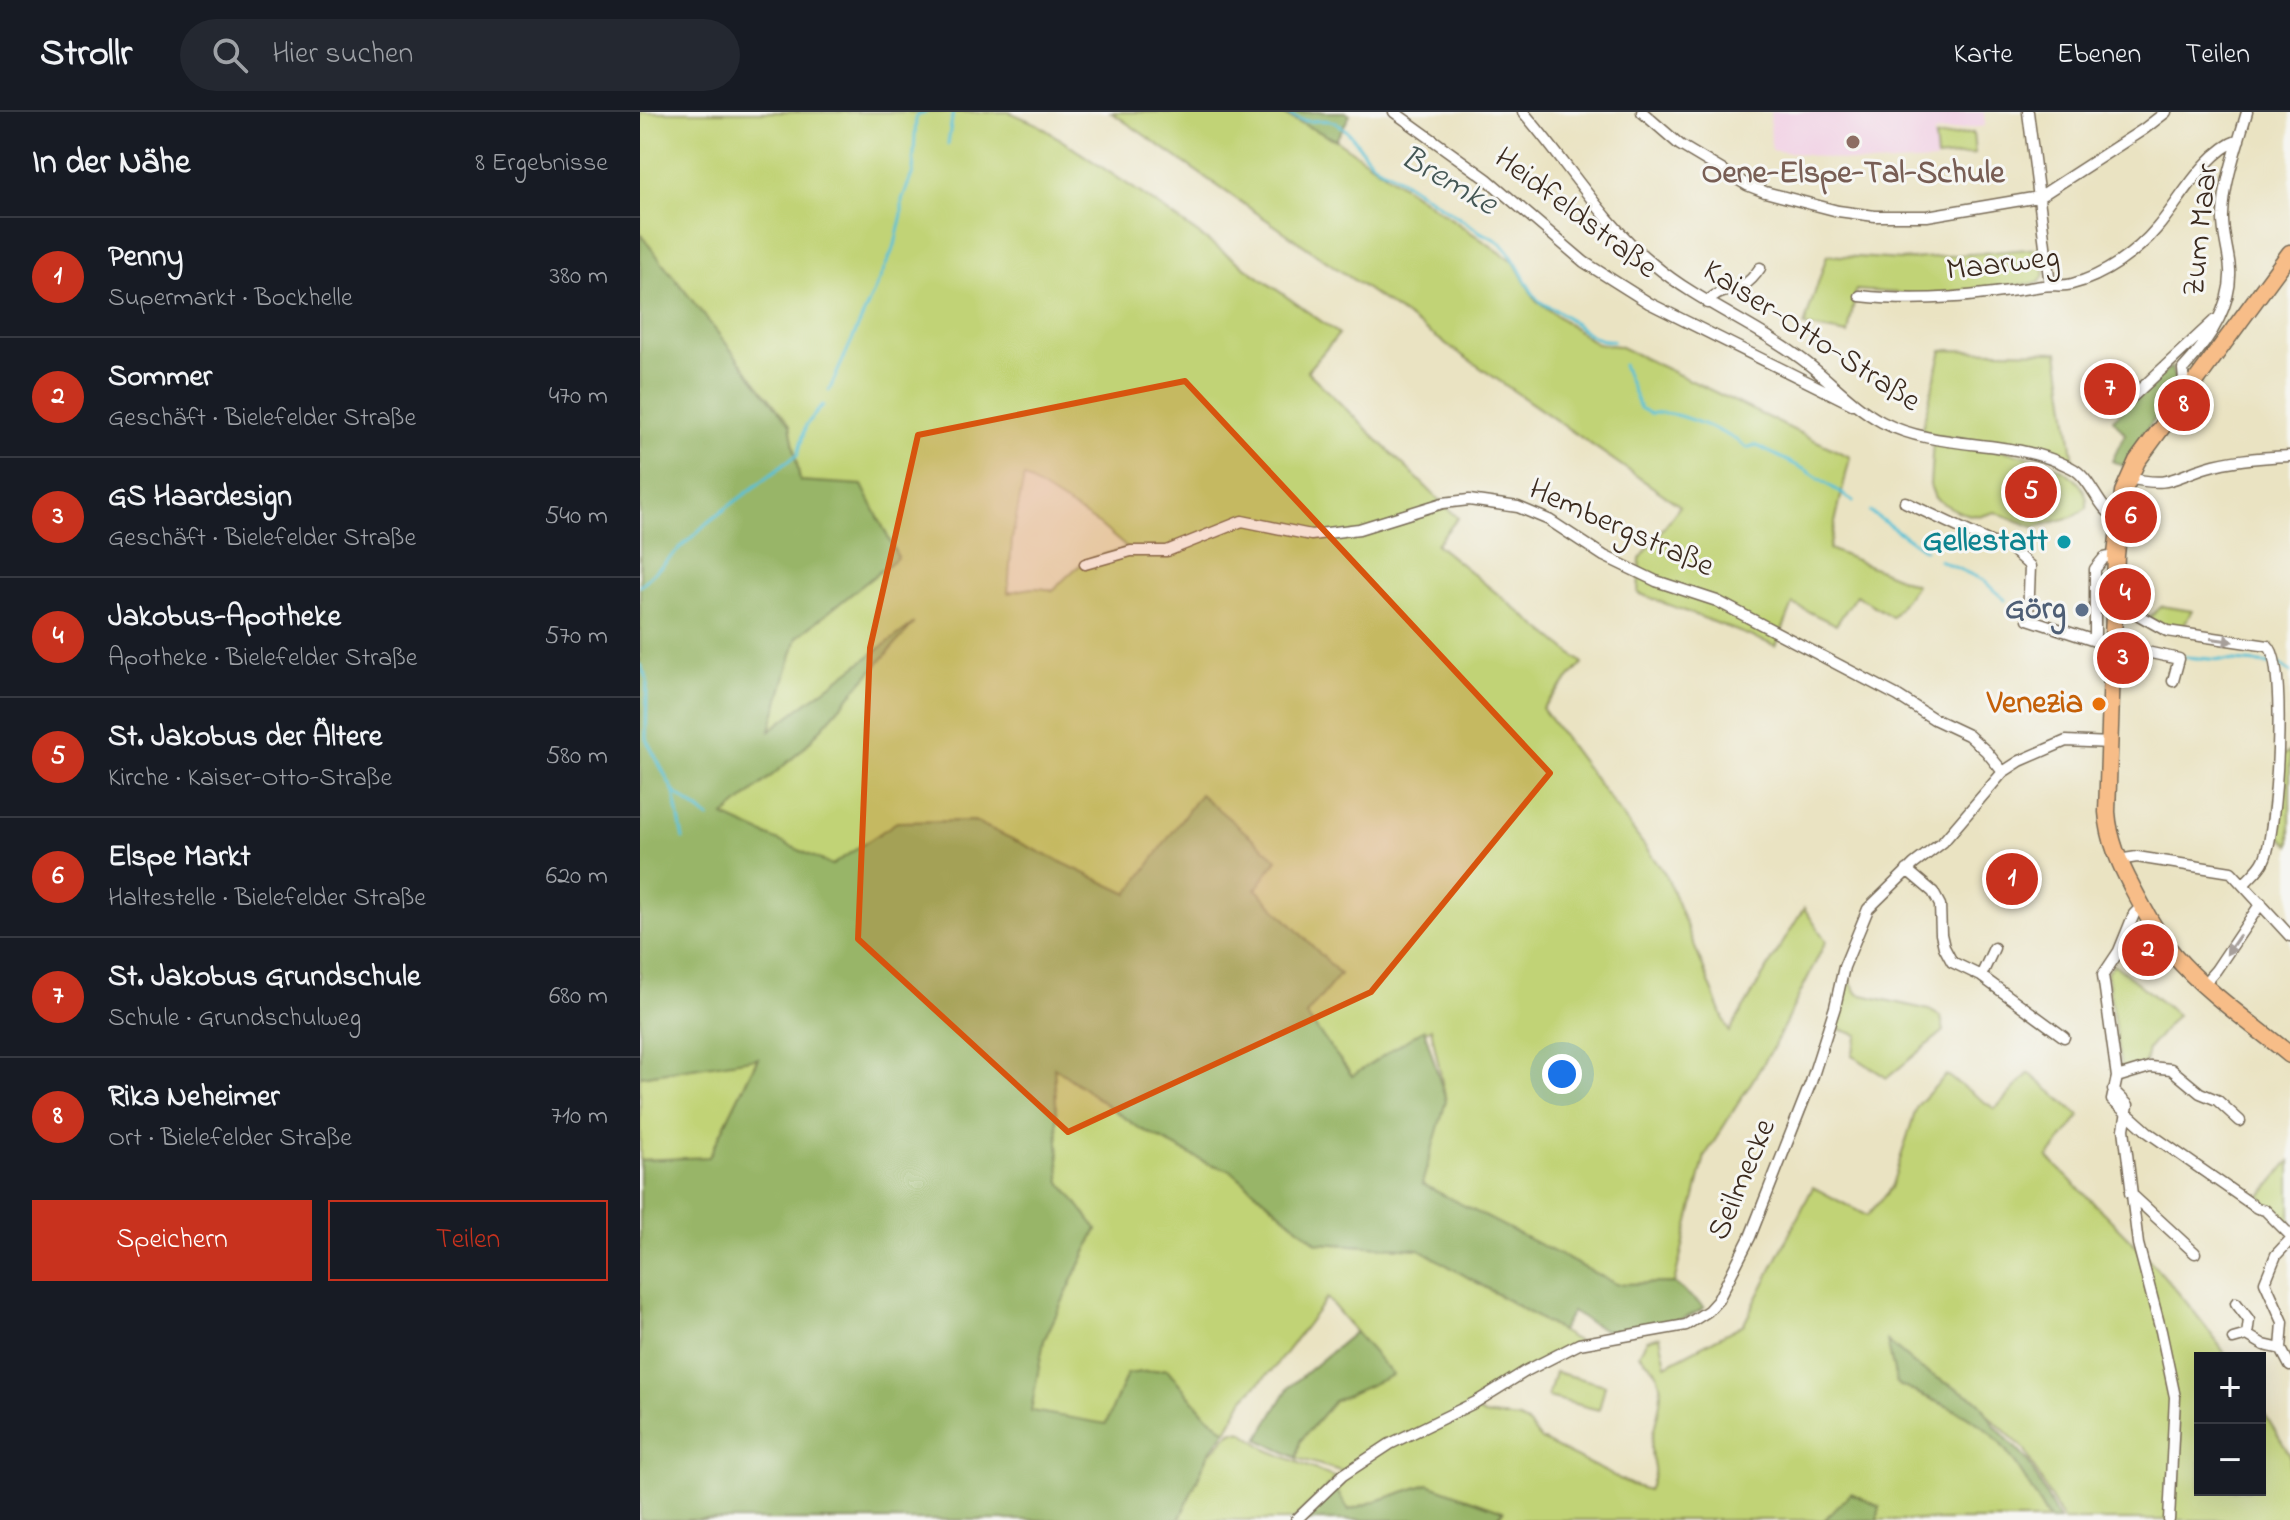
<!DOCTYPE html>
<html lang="de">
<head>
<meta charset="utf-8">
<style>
  body { margin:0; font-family:"Indie Flower",sans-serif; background:#242831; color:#f1f3f6 }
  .controls { position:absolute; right:24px; bottom:24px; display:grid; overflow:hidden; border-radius:0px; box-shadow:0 8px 32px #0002 }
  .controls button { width:72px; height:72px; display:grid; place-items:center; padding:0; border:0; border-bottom:2px solid #363941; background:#171b24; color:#f1f3f6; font:40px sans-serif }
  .you { position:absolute; left:922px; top:962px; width:28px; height:28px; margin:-20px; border:6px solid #fff; border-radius:50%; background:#1a73e8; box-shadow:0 0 0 12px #1a73e833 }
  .badge { display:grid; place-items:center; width:52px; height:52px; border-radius:50%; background:#c8321e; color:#fff; font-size:26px; font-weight:700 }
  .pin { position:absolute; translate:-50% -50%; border:4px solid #fff; box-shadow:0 2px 8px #0006 }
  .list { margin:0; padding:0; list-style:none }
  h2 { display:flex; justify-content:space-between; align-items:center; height:104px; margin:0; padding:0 32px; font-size:34px }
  h2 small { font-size:26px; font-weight:400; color:#9ea1a6 }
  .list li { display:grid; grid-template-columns:52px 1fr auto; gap:24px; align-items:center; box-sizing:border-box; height:120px; padding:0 32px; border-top:2px solid #363941 }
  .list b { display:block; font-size:30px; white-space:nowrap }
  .list p { margin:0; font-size:26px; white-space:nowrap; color:#9ea1a6 }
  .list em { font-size:26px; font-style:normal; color:#9ea1a6 }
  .actions { display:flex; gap:16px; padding:24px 32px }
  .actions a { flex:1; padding:18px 0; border:2px solid #c8321e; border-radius:0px; text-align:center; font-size:28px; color:#c8321e }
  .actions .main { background:#c8321e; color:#fff }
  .icon { flex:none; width:44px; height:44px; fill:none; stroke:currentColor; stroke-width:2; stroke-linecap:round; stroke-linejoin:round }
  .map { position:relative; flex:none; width:1650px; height:1408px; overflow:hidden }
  header { display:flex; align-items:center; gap:48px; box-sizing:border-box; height:112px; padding:0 40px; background:#171b24; border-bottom:2px solid #363941 }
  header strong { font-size:38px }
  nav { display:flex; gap:44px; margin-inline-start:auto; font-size:28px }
  .search { width:560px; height:72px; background:#242831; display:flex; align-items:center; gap:20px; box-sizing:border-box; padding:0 28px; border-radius:44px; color:#9ea1a6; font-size:30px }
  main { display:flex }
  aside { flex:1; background:#171b24 }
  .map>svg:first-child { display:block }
</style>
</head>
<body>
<header>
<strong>Strollr</strong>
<div class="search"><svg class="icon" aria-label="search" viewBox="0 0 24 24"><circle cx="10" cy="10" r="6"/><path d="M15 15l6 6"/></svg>Hier suchen</div>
<nav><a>Karte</a><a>Ebenen</a><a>Teilen</a></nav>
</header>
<main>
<aside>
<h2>In der Nähe<small>8 Ergebnisse</small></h2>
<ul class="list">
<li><span class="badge">1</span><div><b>Penny</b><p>Supermarkt · Bockhelle</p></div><em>380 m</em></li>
<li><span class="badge">2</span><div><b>Sommer</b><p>Geschäft · Bielefelder Straße</p></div><em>470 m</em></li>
<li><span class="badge">3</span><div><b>GS Haardesign</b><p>Geschäft · Bielefelder Straße</p></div><em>540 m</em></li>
<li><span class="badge">4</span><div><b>Jakobus-Apotheke</b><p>Apotheke · Bielefelder Straße</p></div><em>570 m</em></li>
<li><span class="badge">5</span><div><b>St. Jakobus der Ältere</b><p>Kirche · Kaiser-Otto-Straße</p></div><em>580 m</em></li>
<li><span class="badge">6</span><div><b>Elspe Markt</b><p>Haltestelle · Bielefelder Straße</p></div><em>620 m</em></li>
<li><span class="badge">7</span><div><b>St. Jakobus Grundschule</b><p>Schule · Grundschulweg</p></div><em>680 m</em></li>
<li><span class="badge">8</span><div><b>Rika Neheimer</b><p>Ort · Bielefelder Straße</p></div><em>710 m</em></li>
</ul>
<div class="actions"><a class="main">Speichern</a><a>Teilen</a></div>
</aside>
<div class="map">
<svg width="1650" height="1408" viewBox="0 0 1650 1408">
  <rect width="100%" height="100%" fill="#f6f6f2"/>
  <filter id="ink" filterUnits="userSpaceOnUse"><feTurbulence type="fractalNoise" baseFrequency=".0125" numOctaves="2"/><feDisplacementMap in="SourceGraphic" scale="16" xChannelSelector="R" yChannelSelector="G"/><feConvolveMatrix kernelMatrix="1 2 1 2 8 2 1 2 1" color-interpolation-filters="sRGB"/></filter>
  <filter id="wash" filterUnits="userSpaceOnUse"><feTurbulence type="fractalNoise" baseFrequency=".006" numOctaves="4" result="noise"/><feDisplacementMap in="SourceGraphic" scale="32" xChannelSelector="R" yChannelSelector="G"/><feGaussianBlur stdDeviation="1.8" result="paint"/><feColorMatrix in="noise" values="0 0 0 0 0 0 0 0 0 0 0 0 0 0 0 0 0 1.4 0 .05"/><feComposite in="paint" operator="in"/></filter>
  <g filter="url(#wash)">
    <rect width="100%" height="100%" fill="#eae3c2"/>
    <path fill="#f1d0e4" d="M1130,0H1344L1345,14L1294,21L1296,49L1230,52L1131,38Z"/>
    <path fill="#c1d376" stroke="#7e7e4a" stroke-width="2" fill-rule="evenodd" d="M0,0H369L397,12L502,82L699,222L667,259L818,406L796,432L943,551L902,596L1026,763L1089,920L1164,796L1186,829L1133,936L1065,1044L1034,1171L976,1172L781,1072L806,989L791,916L713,964L665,903L700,862L616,777L637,748L560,683L488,782L334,709L257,710L192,754L83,704L162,638L269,515L129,619L157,525L258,445L160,369L150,313L0,122ZM384,365L460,413L488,437C448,445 441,448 413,479C397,473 385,477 368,481L372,427Z
      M471,0H638L696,28L874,150L896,189L957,232L979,234L1210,345L1189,437L1276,473L1252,505L1216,483L1196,513L1153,492L1136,534L998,481L1000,447L1040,394Z
      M1333,21L1335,42L1297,46L1295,26Z
      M1400,136L1405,162L1399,171L1285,183L1216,178L1208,222L1164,214L1187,143L1261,148Z
      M1302,238L1418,240L1434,350L1405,339L1384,335L1289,323L1281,320Z
      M1293,329C1331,335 1452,341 1447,396L1432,405L1394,415L1355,400C1333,409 1314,399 1295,386L1290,373Z
      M1522,494L1552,499L1539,521L1509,506Z
      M1650,640V733L1634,719L1641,643Z
      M1474,852L1537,903L1508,937L1505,951L1481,959L1467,860Z
      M1208,866L1218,882L1289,898L1301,905L1304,919L1247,966L1212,943L1218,923L1195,916Z
      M118,945L69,1046L0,1048V964Z
      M414,955L499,1016L567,1051L590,1058L677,1131L779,1137L939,1230L832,1295L844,1303L879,1307L887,1311L901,1328L992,1373L1008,1378C1020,1355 1011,1356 1011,1336C1012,1311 1029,1285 1016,1260C1013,1253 1004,1248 999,1242L1007,1228L1020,1224L1026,1253L1104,1212L1173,1075L1227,1104L1251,1076L1277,994L1306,963L1355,997L1389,961L1440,1004L1408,1046C1472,1109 1538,1171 1588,1246H1560V1378H1620V1294L1650,1343V1408H1423L1384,1337L1347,1302L1339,1289L1279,1256L1248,1230L1257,1272C1290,1288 1335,1301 1359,1330C1379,1353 1394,1382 1409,1408H1237L1240,1395L1211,1382L1184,1408H855L863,1400L788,1372L708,1398L693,1373L701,1359L657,1346L660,1329L694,1289L752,1263L687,1186L634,1256L604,1286L586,1319L564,1301L527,1257L487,1262L466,1313L390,1299L404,1228L457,1117L420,1069Z
      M1650,1049V1111L1620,1085Z
      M915,1260L965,1273L959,1298L908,1285Z
      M594,1319L603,1320L628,1338L696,1366L653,1408H539L569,1341C580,1336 583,1323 594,1319Z"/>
    <path fill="#98b567" stroke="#6a7042" stroke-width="2" d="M638,0H705L710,3L696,28Z
      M0,122L150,313L160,369L222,373L258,445L157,525L130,618L274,511L162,638L84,704L192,753L257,710L334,709L488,782L560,682L637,747L616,777L700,862L666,903L712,964L784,917L806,989L782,1072L976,1172L1034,1171L1064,1195C1048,1210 986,1224 966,1218C954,1214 943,1206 932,1200L921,1219L779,1137L677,1131L590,1058L567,1051L499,1016L414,955L420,1069L457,1117L404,1228L391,1299L466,1312L487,1262L527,1257L564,1301L586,1319L569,1341L539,1408H0V1048L69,1045L118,946L0,964Z
      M1531,255L1538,277L1505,319L1483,354L1472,349L1485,322L1473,307Z
      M715,1220L753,1263L694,1289L660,1329L657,1346L618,1327L649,1275Z
      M1247,1229L1279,1256L1339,1289L1355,1314L1388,1349L1419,1408H1409C1394,1382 1379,1353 1359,1330C1335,1301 1290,1288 1257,1272Z
      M788,1372L863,1399L855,1408H660L693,1373L709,1398Z
      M1211,1381L1240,1395L1237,1408H1184Z"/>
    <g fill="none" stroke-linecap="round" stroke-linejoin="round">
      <path stroke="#59c1d6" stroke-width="3" d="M644,0C649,3 656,7 662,8C671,11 684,6 694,10C719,21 722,53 749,60L842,121C875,132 878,163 897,187C902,193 912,196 919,200C939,212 948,229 973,229
        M308,32L313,0
        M983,253L1000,296L1011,302C1030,295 1092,322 1107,336L1115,333L1166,358L1213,389
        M189,279L255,133L262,102V88L273,60L276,4L287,0
        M1230,400L1285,438
        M1299,448L1343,468L1365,488
        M0,474L68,410L158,342L166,313L183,293
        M1545,545L1630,552
        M1639,552L1650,560
        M0,553L7,567L6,627L34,680L43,727
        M34,680L69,706"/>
    </g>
  </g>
  <g filter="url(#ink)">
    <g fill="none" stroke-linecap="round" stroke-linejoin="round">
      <g stroke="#786b57" stroke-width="13">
        <path id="street" d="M754,0L847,67L944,150L1009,191L1212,292
          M883,0C926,49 962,110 1013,152C1057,189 1110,210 1156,243C1186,263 1210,293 1242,310C1300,340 1371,325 1430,355C1453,366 1456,396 1478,407
          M1002,0L1040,33L1107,73L1125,80L1198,99L1235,104H1287L1399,85L1504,17L1526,0
          M1388,0L1410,173
          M1220,184C1282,191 1340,184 1402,174C1412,172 1422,175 1432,172C1464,164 1496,141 1517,116C1540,89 1566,39 1599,28
          M1067,191C1084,170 1099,188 1120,156
          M1550,276L1544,268L1543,257C1566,232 1592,195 1590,158C1589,140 1582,122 1583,103C1584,69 1598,32 1607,0
          M1490,287L1575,208
          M1488,366C1531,375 1529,367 1567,355C1593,347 1624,345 1650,344
          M1265,390L1350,430L1370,436L1390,454L1388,507L1455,529L1539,547L1533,569
          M445,452L491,439H527L602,409L671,423L719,417L803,391L829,388L878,395L909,408L964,444L1016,469L1077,489L1258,584L1294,607L1328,623L1346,639L1363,660
          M1474,496L1495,501L1527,519L1628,534C1647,549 1637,723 1624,748C1620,757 1611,764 1604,772
          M1455,529V457L1464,446L1476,443
          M1478,748L1497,745L1591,760L1650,824
          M1267,758L1293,780L1300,793L1301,822L1304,835L1312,850L1341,864L1424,925
          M1502,794L1494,802L1479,839L1463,863L1477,965L1472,988L1509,1021L1617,1096L1625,1098L1650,1123
          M1341,864L1354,836
          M1563,873L1576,858L1621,791
          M1477,965L1510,955L1531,957L1560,981L1577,988L1600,1009
          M1473,978L1488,993L1484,1017L1498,1132L1521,1219L1535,1285L1529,1408
          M1490,1081L1555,1141
          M1650,1128L1636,1143L1625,1170L1643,1210L1641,1237L1650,1254
          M1596,1191L1609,1208L1607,1223L1624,1233L1641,1237
          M1593,1227L1607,1223
          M656,1408L703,1363L750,1332L836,1290L886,1259L939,1232L1046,1213L1068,1199L1078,1188L1110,1125L1171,970L1195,895L1204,855L1228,797L1274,752L1303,730L1363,660L1380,649L1426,629L1470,631"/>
      </g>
      <g stroke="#786b57" stroke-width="19">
        <path id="primary" d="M1650,141L1497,349L1483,380L1476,443L1467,700C1469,728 1479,750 1492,775C1504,798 1517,823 1534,843C1567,881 1611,911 1650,943"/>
      </g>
      <use href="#street" stroke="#fff" stroke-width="10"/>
      <use href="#primary" stroke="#f7bd88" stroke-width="16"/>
    </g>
    <defs><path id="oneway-solid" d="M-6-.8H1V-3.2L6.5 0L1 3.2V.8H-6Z" transform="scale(2)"/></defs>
    <g fill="#a79f9a">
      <use href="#oneway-solid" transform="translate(1582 528) rotate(8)"/>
      <use href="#oneway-solid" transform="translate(1593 833) rotate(124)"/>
    </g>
  </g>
  <path fill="#d7540e" fill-opacity="0.2" stroke="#d7540e" stroke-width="6" stroke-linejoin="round" d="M545,269L910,661L731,880L428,1020L218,827L230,536L278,323Z"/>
  <circle fill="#8d6e63" stroke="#f6f6f2" stroke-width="3" cx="1213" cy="30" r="8"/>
  <circle fill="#0f9aa8" stroke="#f6f6f2" stroke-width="3" cx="1424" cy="430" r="8"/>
  <circle fill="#5c6f8a" stroke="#f6f6f2" stroke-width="3" cx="1442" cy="498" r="8"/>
  <circle fill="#e8710a" stroke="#f6f6f2" stroke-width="3" cx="1459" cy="592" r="8"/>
  <g text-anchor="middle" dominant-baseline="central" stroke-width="6" stroke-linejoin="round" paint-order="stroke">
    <g font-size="32" font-weight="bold" fill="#785e54" stroke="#f6f6f2">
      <text x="1213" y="62">Oene-Elspe-Tal-Schule</text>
    </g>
    <g font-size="32" fill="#3b2a1e" stroke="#f6f6f2">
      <text transform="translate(935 102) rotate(37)">Heidfeldstraße</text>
      <text transform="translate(1562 118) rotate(-84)">Zum Maar</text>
      <text transform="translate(1363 153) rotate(-7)">Maarweg</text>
      <text transform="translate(1171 225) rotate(33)">Kaiser-Otto-Straße</text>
      <text transform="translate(981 417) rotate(24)">Hembergstraße</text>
      <text transform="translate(1103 1068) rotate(-67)">Seilmecke</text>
    </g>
    <g font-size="32" font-weight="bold" fill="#0d838f" stroke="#f6f6f2" text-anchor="end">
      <text x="1408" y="430">Gellestatt</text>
    </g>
    <g font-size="32" font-weight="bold" fill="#4e5e75" stroke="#f6f6f2" text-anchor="end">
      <text x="1426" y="498">Görg</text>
    </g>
    <g font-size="32" font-weight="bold" fill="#c56008" stroke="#f6f6f2" text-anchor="end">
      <text x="1443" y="592">Venezia</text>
    </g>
    <g font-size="34" font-style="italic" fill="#445755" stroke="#f6f6f2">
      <text transform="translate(808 70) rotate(30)">Bremke</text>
    </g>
  </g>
</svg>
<div class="controls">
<button>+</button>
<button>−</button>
</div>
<div class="you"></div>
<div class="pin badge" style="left:1372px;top:767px">1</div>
<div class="pin badge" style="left:1508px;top:838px">2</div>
<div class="pin badge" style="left:1483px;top:546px">3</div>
<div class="pin badge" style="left:1485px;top:482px">4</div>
<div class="pin badge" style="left:1391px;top:380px">5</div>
<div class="pin badge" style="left:1491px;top:405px">6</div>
<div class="pin badge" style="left:1470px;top:277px">7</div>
<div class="pin badge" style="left:1544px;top:293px">8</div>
</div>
</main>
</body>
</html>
